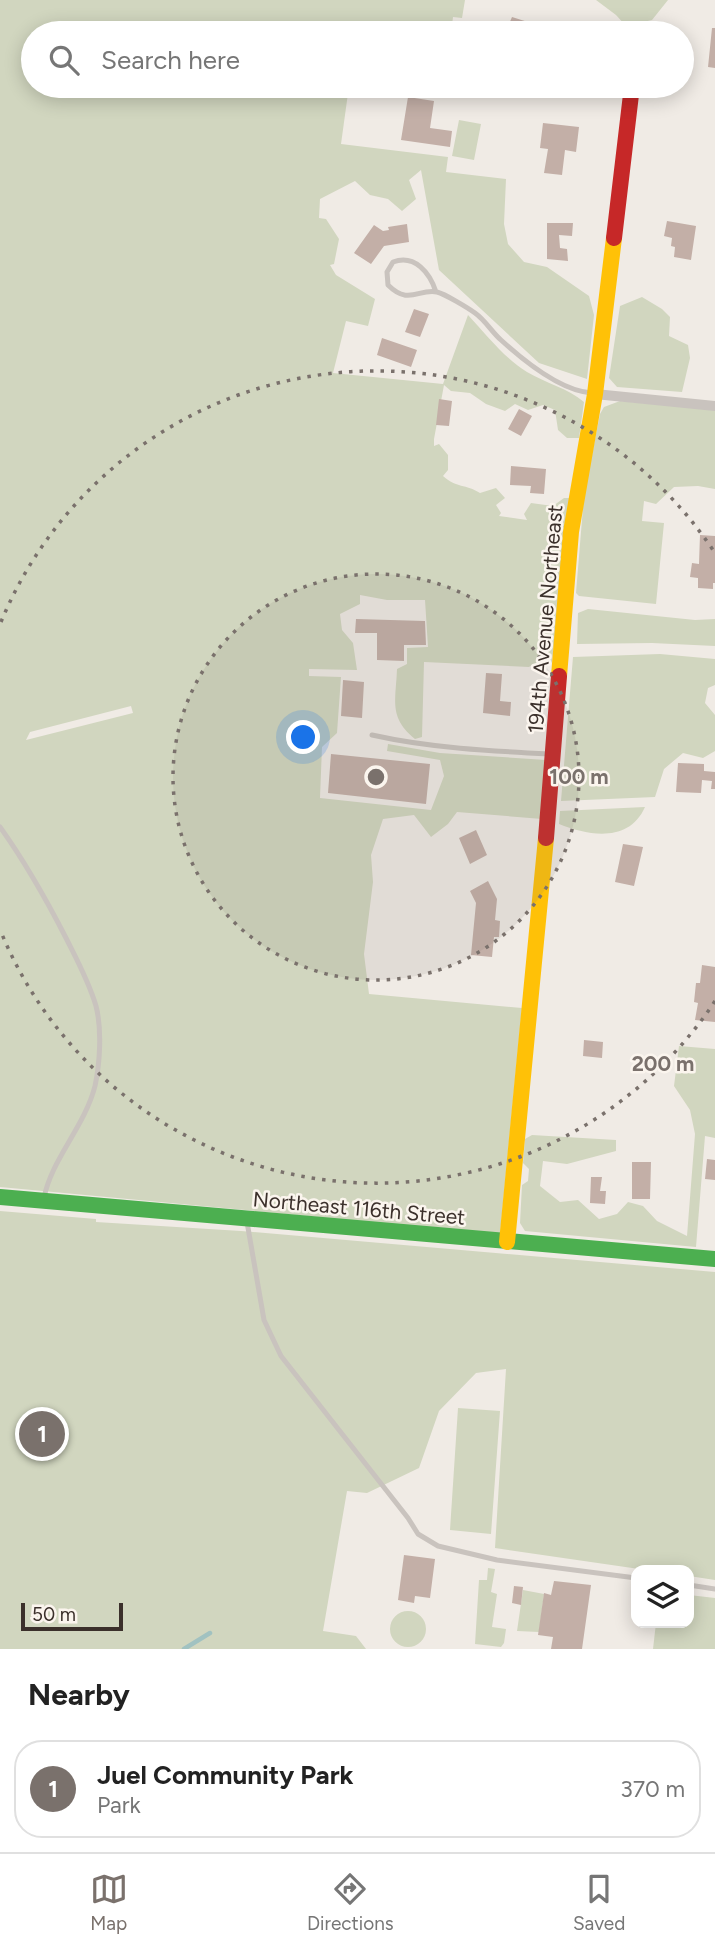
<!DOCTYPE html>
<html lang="en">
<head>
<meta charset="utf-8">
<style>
  body { margin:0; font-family:Figtree,sans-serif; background:#f2f2f2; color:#222 }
  .controls { position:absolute; right:21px; bottom:21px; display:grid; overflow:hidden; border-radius:14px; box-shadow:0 4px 18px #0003 }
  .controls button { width:63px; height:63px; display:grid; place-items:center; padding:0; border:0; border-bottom:2px solid #e0e0e0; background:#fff; color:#222; font:35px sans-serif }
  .scale { position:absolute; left:21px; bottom:18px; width:102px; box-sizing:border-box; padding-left:7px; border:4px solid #3b302b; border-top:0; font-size:19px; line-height:24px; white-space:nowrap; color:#3b302b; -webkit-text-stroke:5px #fbf5ee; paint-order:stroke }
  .you { position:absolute; left:304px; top:738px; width:24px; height:24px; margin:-18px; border:5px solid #fff; border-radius:50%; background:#1a73e8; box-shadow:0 0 0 10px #1a73e833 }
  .badge { display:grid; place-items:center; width:46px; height:46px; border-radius:50%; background:#7a716c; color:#fff; font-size:23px; font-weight:700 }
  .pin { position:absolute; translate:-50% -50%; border:4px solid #fff; box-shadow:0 2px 7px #0006 }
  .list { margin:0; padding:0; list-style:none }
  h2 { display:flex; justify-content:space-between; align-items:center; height:91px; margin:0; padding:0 28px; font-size:30px }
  h2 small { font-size:23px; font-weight:400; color:#767676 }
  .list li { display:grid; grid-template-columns:46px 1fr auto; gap:21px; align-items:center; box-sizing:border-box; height:98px; margin:0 14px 14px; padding:0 14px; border:2px solid #e0e0e0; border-radius:28px }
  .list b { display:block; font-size:26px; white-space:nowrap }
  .list p { margin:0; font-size:23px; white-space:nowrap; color:#767676 }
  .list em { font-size:23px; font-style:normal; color:#767676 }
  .icon { flex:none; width:38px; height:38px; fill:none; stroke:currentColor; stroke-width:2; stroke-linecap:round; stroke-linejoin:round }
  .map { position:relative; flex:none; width:715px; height:1649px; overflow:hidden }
  .search { position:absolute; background:#fff; box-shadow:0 4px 18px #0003; left:21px; right:21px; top:21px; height:77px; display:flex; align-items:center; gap:18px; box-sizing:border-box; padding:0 24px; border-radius:38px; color:#767676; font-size:26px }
  .sheet { height:203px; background:#fff }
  nav { display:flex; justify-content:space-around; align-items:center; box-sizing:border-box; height:98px; border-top:2px solid #e0e0e0; background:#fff; font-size:19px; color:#767676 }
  nav a { display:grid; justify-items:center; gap:4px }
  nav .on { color:#7a716c }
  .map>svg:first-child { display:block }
</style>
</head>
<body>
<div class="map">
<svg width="715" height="1649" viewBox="0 0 715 1649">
  <rect width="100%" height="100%" fill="#f0ebe5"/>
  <path fill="#d1d6bf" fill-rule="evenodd" d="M0,0H465L462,18L453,17L451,33H33V86H349L341,144L448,157L446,172L506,179L504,224L508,244L524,262L547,267L589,296L594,315L587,379L539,363L439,270L421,170L409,180L416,199L402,211L388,199L370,195L355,181L320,199L319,218L326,219L339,239L334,264L330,265L336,275L375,299L368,326L346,321L333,373L443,384L468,315C486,334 504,358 527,372C545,383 568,388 584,402L579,438H567L558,430L555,410L543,405L528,410L515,404L505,411L486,404L470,393L451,391L444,385L434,439V446L439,444L448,455V470L443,476C456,488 466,484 480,493L496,488L505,498L496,505L501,513L499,516L527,520L524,514L531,503L553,506L564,498H571L552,662L548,665L533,664L529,667L424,662L422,737L415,739C388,717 396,700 397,669L407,664V648L428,647L425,600H387L360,595V604L340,614L342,630L353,643L357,670L309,669V676L341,677L337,733L322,747L320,798L431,810L444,776L440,760L387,751L388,744L440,753L546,760L542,819L457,812L448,824L431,837L414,815L383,819L371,855L373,882L364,954L369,994L522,1008L500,1234L0,1187ZM131,706L133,713L26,740L30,732Z
    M596,0H668L652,20L626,26L616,15Z
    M459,120L481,124L474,160L452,156Z
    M642,297L662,309L670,317L669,336L688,345L690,358L682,392L617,387L609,378L620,306Z
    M620,401L715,410V489L698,486L674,487L656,504L644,501L642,521L664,523L656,604L579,596L576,593L584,495L600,414L604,407Z
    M588,609L695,620L715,619V646L652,643L577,644L578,613Z
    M660,654L715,659V685L708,688L705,703L715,715V751L703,758L683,753L664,769L655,797L561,801L573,657Z
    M645,807C629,843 589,836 559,824L560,811Z
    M679,1046L715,1049V1138L705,1136L696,1247L525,1231L520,1223L522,1185L528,1181L529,1169L523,1163L525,1139L532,1135L616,1140V1151L567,1164L543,1161L540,1186L560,1202L578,1200L599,1219L617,1214L628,1202L643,1206L657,1221L687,1236L695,1134L690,1110L674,1086Z
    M0,1211L96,1219V1222L241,1231L715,1272V1580L689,1576V1570H646L495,1548L506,1369L476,1373L439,1411L419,1468L367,1493L347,1491L323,1631L356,1636L366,1649H0Z
    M458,1408L500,1411L491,1534L450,1530Z
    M488,1568L495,1569L491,1592L497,1594L492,1627L506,1629L504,1643L501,1647L475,1644L479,1580H487Z
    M523,1590L544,1594L539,1632L517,1631Z
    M689,1595L715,1598V1649H653L656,1623H689Z
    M390 1629a18 18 0 1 1 36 0a18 18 0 1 1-36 0Z"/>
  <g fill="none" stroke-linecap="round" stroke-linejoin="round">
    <path stroke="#a1c2c1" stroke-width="4.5" d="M184,1649L210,1633"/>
  </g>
  <path fill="#c3afa7" d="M512,17L531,23L527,33H505Z
    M712,28H715V68L708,67Z
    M408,97L434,101L430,128L452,131L450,147L401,140Z
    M543,123L579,127L576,152L565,150L562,175L544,173L548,149L540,148Z
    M667,221L696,226L691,260L674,257L675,247L671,246L672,238L664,236Z
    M547,223H573L572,236L559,235L560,248L567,249L568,261L547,259Z
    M407,224L409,242L384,246L371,264L354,253L374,225L383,231L389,230L388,227Z
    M414,309L429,314L420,337L405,332Z
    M382,338L417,350L411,367L377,355Z
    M439,399L452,401L449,426L436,425Z
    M519,409L532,416L521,436L508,429Z
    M511,466L546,469L544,494L530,493L531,486L510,485Z
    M700,535L715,536V583H713V589L698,588V578L690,577L692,563L699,564Z
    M356,619L425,621L426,645H404V661L377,660V633H355Z
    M486,673L502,674L500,701L511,702L510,716L483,713Z
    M343,680L364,682L362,718L341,716Z
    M331,754L430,764L426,804L328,793Z
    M678,763L704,764V771L715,772V789H711L712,781L702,780L701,793L676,792Z
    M476,830L487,855L470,864L459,838Z
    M623,844L643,847L634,886L615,882Z
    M488,881L497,899L495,920L500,921L499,937H494L492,957L471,955L476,903L470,891Z
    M702,965L715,967V1022L695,1020L698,1003L694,1002L696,983H700Z
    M584,1040L603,1042L602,1058L583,1056Z
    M707,1159L715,1160V1180L705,1179Z
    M632,1162H651L650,1199H632Z
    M591,1177H602L600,1191H606L605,1204L590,1203Z
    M404,1555L435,1559L430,1598L415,1596L414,1603L398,1600Z
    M554,1581L591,1585L582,1649H551L553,1637L538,1635L544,1593L551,1595Z
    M514,1586L523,1587L521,1605L512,1603Z"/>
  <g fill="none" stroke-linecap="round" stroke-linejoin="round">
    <path stroke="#c9c3be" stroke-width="5" d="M436,292C430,273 415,254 393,262L387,272L388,285C409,306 419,288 437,292C445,294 468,308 475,313C485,320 492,332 501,340C524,361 560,391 592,393
      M372,735C430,748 490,751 550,754
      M0,827C25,862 46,899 66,938C77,960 89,982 96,1006C102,1029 100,1063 95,1086C85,1126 51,1160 44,1198
      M247,1222L264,1320L281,1356L408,1518L418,1534L438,1546L497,1560L636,1578
      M689,1585L715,1589"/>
    <path stroke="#c9c3be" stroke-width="10" d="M595,394L715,406"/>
    <path stroke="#4caf50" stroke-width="16" d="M0,1197L715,1259"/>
    <path stroke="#ffc107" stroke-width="16" d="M559,676L571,532L595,394L614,238
      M507,1242L546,838"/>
    <path stroke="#c62828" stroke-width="16" d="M614,238L632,86
      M546,838L559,676"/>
  </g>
  <circle cx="376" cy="777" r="203" fill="#7a716c" fill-opacity=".12"/>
  <g fill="none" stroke="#7a716c" stroke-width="3.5" stroke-dasharray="3.5 7">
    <circle cx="376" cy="777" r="203"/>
    <path d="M715 1001A406 406 0 0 1 1 932M1 622A406 406 0 0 1 715 553"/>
  </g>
  <g text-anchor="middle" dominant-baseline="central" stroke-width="5" stroke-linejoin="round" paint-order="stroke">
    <g font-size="21" fill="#3b302b" stroke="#fbf5ee">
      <text transform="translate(545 619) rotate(-85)">194th Avenue Northeast</text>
      <text transform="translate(359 1208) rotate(5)">Northeast 116th Street</text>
    </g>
  </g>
  <circle cx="376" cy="777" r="10" fill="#7a716c" stroke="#fbf5ee" stroke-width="3.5"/>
  <g font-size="21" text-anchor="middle" font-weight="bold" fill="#7a716c" stroke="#fbf5ee" stroke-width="5" stroke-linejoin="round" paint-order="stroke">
    <text x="579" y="784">100 m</text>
    <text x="663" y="1071">200 m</text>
  </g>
</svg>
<div class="controls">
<button><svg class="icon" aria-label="layers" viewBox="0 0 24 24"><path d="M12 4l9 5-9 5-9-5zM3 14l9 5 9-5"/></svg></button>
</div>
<div class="scale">50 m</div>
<div class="you"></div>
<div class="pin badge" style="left:42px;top:1434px">1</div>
<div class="search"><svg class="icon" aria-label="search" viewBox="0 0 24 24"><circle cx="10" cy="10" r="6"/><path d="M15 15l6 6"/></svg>Search here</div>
</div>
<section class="sheet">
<h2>Nearby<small></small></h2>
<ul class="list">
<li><span class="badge">1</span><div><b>Juel Community Park</b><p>Park</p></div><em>370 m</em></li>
</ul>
</section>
<nav>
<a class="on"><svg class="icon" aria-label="map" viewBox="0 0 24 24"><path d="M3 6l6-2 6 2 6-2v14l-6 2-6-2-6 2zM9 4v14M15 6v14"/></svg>Map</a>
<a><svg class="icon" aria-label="directions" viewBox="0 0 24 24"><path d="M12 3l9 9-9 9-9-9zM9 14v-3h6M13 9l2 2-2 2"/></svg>Directions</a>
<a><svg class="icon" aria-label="saved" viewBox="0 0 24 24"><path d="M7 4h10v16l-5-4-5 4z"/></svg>Saved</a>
</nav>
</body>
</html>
